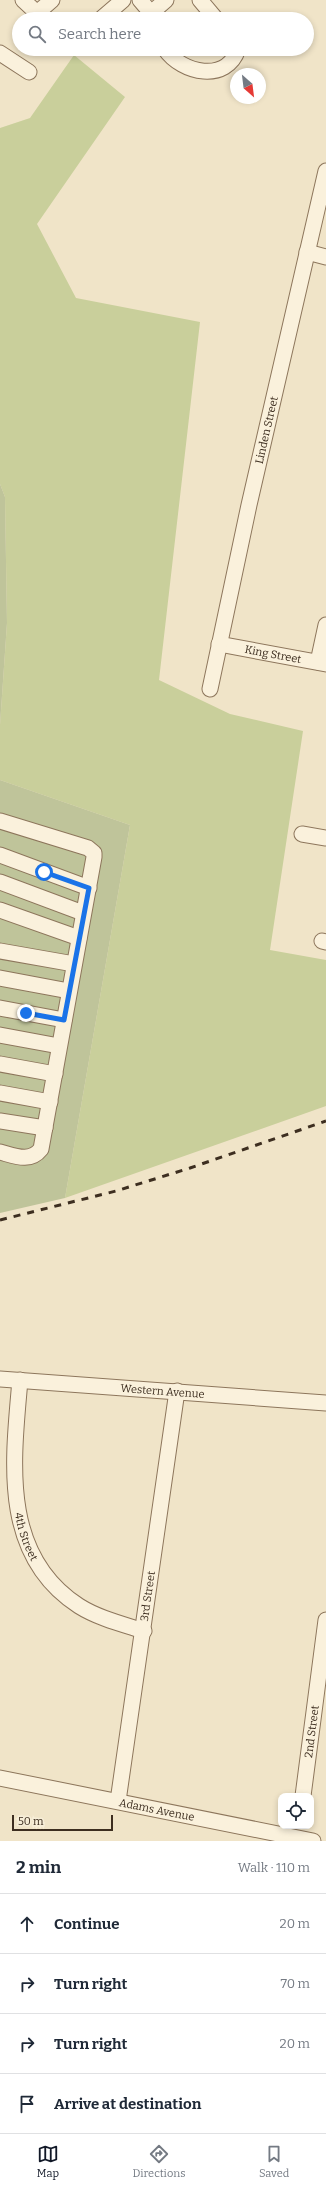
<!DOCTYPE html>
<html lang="en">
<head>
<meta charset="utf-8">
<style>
  body { margin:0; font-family:Bitter,serif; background:#f6f6f7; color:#1f2937 }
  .controls { position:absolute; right:12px; bottom:12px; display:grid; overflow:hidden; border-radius:8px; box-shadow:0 2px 6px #0003 }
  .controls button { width:36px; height:36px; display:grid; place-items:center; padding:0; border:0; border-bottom:1px solid #e0e1e3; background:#fff; color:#1f2937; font:20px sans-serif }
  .compass { position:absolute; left:230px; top:68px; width:36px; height:36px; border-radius:50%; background:#fff; box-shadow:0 2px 6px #0003; rotate:152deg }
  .scale { position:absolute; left:12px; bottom:10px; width:101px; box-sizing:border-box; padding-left:4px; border:2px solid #3d2e20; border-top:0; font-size:11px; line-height:14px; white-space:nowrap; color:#3d2e20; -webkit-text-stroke:3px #f7eed8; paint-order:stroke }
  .stop { position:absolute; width:12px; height:12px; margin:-9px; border:3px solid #1a73e8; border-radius:50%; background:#fff }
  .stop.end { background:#1a73e8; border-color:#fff; box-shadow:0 1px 4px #0008 }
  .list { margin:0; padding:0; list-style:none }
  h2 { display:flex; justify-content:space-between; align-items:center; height:52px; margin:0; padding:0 16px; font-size:17px }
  h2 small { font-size:13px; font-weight:400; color:#747a83 }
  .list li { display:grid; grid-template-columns:26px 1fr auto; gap:12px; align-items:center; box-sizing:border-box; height:60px; padding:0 16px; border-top:1px solid #e0e1e3 }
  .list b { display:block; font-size:15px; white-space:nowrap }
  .list em { font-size:13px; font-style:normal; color:#747a83 }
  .icon { flex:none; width:22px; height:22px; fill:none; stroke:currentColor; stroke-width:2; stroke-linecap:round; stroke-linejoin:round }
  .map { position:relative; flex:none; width:326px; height:1841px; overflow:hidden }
  .search { position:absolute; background:#fff; box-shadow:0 2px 6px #0003; left:12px; right:12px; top:12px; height:44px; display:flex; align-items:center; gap:10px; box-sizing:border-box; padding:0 14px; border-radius:22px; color:#747a83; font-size:15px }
  .sheet { height:292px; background:#fff }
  nav { display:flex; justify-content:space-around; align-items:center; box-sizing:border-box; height:56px; border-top:1px solid #e0e1e3; background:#fff; font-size:11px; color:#747a83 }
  nav a { display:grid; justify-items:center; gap:2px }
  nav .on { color:#111827 }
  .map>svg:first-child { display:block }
</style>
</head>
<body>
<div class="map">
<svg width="326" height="1841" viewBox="0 0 326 1841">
  <rect width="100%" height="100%" fill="#f0e4c8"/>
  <path fill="#c9cf9b" d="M74,55L125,97L37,224L76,298L200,322L159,680L230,714L303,731L270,950L326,960V1106L65,1198L130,825L0,780V725L7,623L5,497L0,484V128L30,118Z"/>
  <path fill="#bfc49a" d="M0,484L5,497L7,623L0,725Z
    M0,780L130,825L65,1198L0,1213Z"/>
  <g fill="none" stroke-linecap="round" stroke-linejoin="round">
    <g stroke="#8d765c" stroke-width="17">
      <g id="minor">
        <path d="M23,0L37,13L52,0"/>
        <path d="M140,0L151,13L153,19"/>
        <path d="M200,0L216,19"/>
        <path d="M151,13L166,0"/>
        <path d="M101,19L123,0"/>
        <path d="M165,49C182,74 227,83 238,49"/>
        <path d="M0,53L29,72"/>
        <path d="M307,252L326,257"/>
        <path id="s1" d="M219,644L326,664"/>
        <path d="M318,662L326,625"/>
        <path id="s2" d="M210,689L249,505L326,171"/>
        <path d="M0,821L88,848L94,853V857L41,1149C30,1163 15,1156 0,1152"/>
        <path d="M302,834L326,838"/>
        <path d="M0,855L89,888"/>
        <path d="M0,882L83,913"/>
        <path d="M0,910L79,938"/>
        <path d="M322,941L326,942"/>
        <path d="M0,951L74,964"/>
        <path d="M0,978L69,991"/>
        <path d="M0,1008L64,1020"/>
        <path d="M0,1035L59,1046"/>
        <path d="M0,1064L55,1074"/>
        <path d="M0,1093L50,1102"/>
        <path d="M0,1121L45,1128"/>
        <path id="s3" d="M0,1379L326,1403"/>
        <path id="s4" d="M20,1380C13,1461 0,1555 79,1606C98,1618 122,1624 144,1631"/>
        <path id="s5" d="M0,1778L313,1841"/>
        <path id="s6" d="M303,1796L326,1620"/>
        <path id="s7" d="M118,1801L177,1391"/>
      </g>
    </g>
    <use href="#minor" stroke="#faf1dc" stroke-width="15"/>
    <path stroke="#3d2e20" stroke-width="3" stroke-dasharray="7 7" stroke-linecap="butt" d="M0,1220L116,1191L190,1168L326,1121"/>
  </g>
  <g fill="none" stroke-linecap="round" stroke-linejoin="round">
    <path stroke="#1a73e8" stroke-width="5" d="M26,1013L64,1020L89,888L44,872"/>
  </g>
  <g text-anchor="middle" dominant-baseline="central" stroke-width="3" stroke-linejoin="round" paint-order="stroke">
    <g font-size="11" fill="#3d2e20" stroke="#f7eed8">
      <text stroke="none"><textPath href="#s2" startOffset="265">Linden Street</textPath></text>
      <text stroke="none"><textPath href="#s1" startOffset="55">King Street</textPath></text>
      <text stroke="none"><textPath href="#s3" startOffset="163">Western Avenue</textPath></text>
      <text stroke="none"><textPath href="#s4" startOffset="158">4th Street</textPath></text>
      <text stroke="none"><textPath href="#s7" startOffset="207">3rd Street</textPath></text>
      <text stroke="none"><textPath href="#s6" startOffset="65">2nd Street</textPath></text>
      <text stroke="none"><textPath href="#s5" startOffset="160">Adams Avenue</textPath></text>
    </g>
  </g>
</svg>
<div class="controls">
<button><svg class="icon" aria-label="locate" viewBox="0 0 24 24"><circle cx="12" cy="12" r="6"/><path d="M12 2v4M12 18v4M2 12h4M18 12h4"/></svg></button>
</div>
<svg class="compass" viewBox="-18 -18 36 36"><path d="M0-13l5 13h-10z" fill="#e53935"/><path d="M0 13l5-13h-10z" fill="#747a83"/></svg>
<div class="scale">50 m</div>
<div class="stop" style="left:44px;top:872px"></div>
<div class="stop end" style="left:26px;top:1013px"></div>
<div class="search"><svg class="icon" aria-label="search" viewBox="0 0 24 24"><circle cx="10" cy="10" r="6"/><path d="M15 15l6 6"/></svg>Search here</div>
</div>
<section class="sheet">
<h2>2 min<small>Walk · 110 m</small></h2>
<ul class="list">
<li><svg class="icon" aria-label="ahead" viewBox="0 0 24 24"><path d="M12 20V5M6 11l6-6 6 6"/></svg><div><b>Continue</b></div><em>20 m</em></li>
<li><svg class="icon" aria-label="right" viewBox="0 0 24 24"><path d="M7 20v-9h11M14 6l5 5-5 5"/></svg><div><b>Turn right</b></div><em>70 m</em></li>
<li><svg class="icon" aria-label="right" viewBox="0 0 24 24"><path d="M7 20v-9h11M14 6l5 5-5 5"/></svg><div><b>Turn right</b></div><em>20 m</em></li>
<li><svg class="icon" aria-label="arrive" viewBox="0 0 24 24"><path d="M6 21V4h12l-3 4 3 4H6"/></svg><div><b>Arrive at destination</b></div></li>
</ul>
</section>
<nav>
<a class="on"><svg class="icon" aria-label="map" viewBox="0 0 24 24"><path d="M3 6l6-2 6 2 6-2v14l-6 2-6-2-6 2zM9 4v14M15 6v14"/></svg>Map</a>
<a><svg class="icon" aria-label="directions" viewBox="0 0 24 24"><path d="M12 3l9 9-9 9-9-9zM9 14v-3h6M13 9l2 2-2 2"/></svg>Directions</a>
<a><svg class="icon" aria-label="saved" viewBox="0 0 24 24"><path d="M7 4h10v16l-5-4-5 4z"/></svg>Saved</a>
</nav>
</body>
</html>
